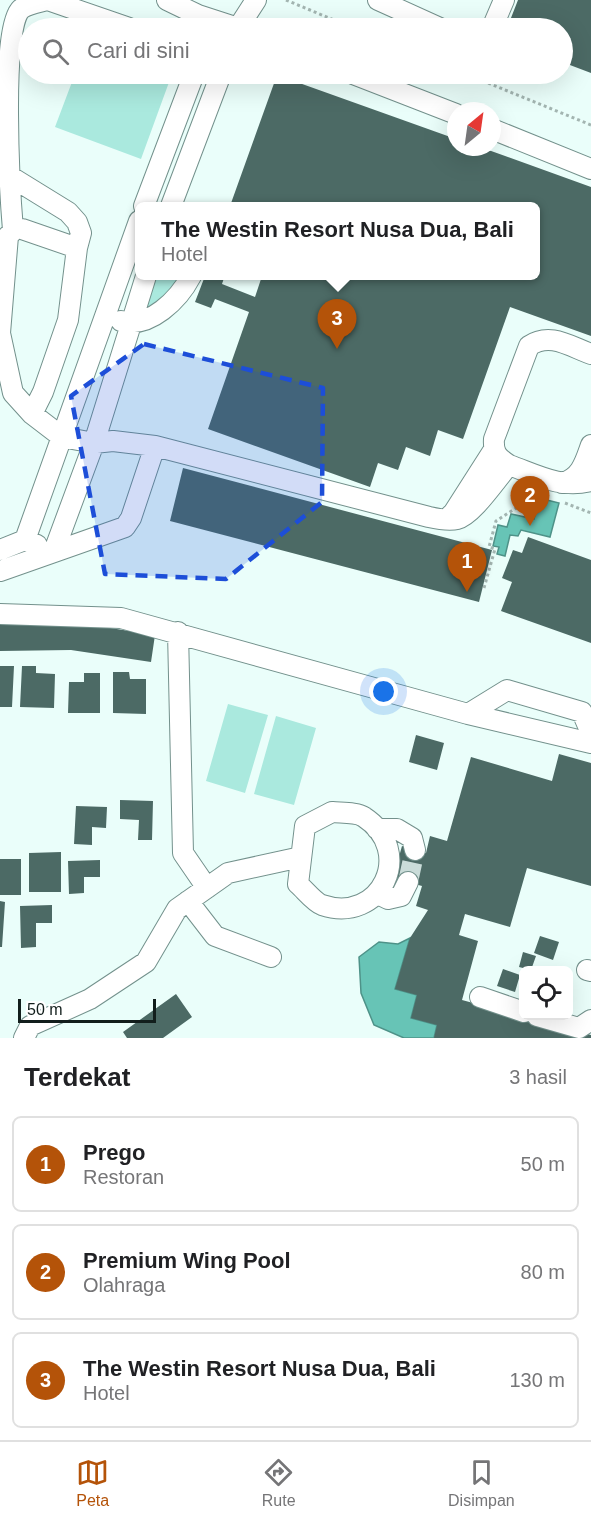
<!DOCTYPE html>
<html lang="id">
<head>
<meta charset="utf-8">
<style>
  body { margin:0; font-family:Helvetica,sans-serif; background:#f2f2f2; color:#202124 }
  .controls { position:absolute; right:18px; bottom:18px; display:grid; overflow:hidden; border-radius:9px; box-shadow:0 6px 24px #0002 }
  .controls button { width:54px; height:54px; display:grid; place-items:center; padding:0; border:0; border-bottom:2px solid #e0e0e0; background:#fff; color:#202124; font:30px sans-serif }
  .compass { position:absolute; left:447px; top:102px; width:54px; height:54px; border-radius:50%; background:#fff; box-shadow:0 6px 24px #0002; rotate:29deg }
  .scale { position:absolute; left:18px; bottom:15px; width:138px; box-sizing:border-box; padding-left:6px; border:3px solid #121e1c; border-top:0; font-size:16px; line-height:21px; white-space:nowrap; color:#121e1c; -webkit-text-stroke:4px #fff; paint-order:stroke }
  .you { position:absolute; left:384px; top:692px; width:21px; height:21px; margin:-15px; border:4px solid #fff; border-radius:50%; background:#1a73e8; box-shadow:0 0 0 9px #1a73e833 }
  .badge { display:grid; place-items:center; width:39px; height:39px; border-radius:50%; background:#b45309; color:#fff; font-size:20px; font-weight:700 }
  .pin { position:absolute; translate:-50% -50px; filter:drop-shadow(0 2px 3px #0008) }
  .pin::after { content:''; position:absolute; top:32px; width:21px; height:18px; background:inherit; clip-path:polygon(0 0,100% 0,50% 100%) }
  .popup { position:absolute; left:135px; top:202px; width:405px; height:78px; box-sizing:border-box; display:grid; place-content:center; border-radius:9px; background:#fff; filter:drop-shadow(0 2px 4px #0005); font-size:20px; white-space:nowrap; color:#757577 }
  .popup b { font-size:22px; color:#202124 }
  .popup::after { content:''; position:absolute; left:50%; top:100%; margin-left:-12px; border:12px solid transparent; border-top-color:#fff }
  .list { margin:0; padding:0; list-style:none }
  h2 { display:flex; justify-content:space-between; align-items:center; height:78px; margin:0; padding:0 24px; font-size:26px }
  h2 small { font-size:20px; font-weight:400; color:#757577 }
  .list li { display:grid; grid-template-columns:39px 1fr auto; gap:18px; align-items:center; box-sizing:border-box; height:96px; margin:0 12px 12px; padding:0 12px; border:2px solid #e0e0e0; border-radius:9px }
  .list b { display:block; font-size:22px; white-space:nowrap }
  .list p { margin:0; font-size:20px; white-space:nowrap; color:#757577 }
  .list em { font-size:20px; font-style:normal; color:#757577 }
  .icon { flex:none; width:33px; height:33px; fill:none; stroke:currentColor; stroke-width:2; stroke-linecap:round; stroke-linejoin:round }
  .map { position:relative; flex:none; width:591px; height:1038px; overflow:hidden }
  .search { position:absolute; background:#fff; box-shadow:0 6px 24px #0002; left:18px; right:18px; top:18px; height:66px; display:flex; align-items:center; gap:15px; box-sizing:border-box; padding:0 21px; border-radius:33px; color:#757577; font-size:22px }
  .sheet { height:402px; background:#fff }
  nav { display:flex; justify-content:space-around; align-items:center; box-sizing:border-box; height:84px; border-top:2px solid #e0e0e0; background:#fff; font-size:16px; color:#757577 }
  nav a { display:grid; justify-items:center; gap:3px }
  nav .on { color:#b45309 }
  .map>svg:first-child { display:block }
</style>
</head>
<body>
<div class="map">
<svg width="591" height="1038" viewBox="0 0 591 1038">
  <rect width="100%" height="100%" fill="#eafefa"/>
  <path fill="#aae9de" d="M75,74H172L141,159L55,127Z
    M154,276H184L169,296L140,315Z
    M228,704L268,715L245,793L206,781Z
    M276,716L316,728L294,805L254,794Z"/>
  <path fill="#67c4b6" stroke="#4e9288" stroke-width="1.5" d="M539,498L559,503L550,537L521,530L518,536L510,535L505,556L497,554L499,547L493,546L498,525L507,527L511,514L534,519Z
    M410,938L395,989L417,995L411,1018L437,1025L434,1038H404L374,1025L361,993L359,957L379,942L398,944Z"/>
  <path fill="#4c6a65" d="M518,0H591V73L562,62L568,46L562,44V28H524L509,23Z
    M277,75L456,139V147H480L591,187V336L510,307L463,439L438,430L430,456L406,447L398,470L378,463L370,487L208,429L249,312L215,299L211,308L195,302L205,276H216L224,278L222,284L255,297L262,276H535V206H230Z
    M183,468L492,550L479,602L170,521Z
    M528,537L591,560V643L501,611L512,582L502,578L513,550L522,553Z
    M0,622H72L155,635L151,662L71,650L0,651Z
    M0,666H14L12,707H0Z
    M22,666H36V673L55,674L54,708L20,707Z
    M113,672H129L130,679H146V714L113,713Z
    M84,673H100V713H68L69,682H84Z
    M416,735L444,743L437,770L409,762Z
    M559,754L591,763V886L527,868L510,927L465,914L459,935L478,941L462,1000L591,1035V1038H434L437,1025L411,1018L417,995L395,989L410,938L428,910L416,906L422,886L393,878L402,846L426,853L430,836L447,841L471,757L552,781Z
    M120,800L153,801L152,840H138L139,820L120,819Z
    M76,806L107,807L106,828L92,827V845L74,844Z
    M61,852V892H29V853Z
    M0,859H21V895H0Z
    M100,860V877H84V893L69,894L68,861Z
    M0,901L5,902L2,947H0Z
    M52,905V923H36V947L21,948L20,906Z
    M540,936L559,942L553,960L534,953Z
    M523,952L536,956L531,970L519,967Z
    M503,969L520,975L515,992L497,986Z
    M176,994L192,1017L163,1038H127L123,1032Z"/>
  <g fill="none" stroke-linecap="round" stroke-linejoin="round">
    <path stroke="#cadcd9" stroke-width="20" stroke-dasharray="20 10" stroke-linecap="butt" d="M408,882L415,850"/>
    <g stroke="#73918c" stroke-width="22">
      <path id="minor" d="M48,0L129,28
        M167,0L198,15L238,28
        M378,0L440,28
        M238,28L256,0
        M492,28L504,0
        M353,74L456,114
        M492,129L591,169
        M8,175L68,212L77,222L81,233L77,248L68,320L43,392L32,414
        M144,206L194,74
        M171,206L221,74
        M13,230C10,195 0,28 21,9C27,4 40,2 47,0
        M77,248L22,229L16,228L8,236L0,333L13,393L32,414L62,437L94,443L113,441L155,446L429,517C438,519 449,521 457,519C473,515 497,478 509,465C537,475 561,489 591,481
        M121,321C150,329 179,299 191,276
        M509,465C497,457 493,453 494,439L529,346C550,332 569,346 591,354
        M562,483C581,478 585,462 591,445
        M448,518L454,512L493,451
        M25,540L139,221
        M0,550L25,540L37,545
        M54,551L94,443L146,276
        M0,571L125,527L131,518L155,446
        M0,614L121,618L468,714L591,743
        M178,632L183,853L207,888
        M468,714L507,690L582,712L591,733
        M332,812C341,813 357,812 364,817C416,851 381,925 322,905C314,902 305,890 298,884L305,826Z
        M377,829H397L412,838L415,850
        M378,894L388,899L401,896L408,882
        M188,901L215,936L271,957
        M587,970L591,971
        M480,997L524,1012
        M537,1016L579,1028L591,1020
        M24,1038L30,1026L90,999L146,962L177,909L228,873L301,857"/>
    </g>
    <path stroke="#a3b5b1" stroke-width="3" stroke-dasharray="3 3" stroke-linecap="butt" d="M286,0L353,28
      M466,74L591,125
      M565,503L591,513
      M484,588L495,549L489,547L496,521L536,495"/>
    <use href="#minor" stroke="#fff" stroke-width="20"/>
  </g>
  <path fill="#1d4ed8" fill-opacity="0.2" stroke="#1d4ed8" stroke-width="4.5" stroke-dasharray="12 8" stroke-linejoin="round" d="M144,344L323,388L322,502L226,579L105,574L71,396Z"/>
</svg>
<div class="controls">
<button><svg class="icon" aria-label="locate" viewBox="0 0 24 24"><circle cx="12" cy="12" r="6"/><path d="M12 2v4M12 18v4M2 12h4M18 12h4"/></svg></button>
</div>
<svg class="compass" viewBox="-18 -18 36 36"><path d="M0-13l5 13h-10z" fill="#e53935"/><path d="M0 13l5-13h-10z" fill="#757577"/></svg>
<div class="scale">50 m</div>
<div class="you"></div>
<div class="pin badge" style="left:467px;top:592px">1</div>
<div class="pin badge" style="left:530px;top:526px">2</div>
<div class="pin badge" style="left:337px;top:349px">3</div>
<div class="popup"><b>The Westin Resort Nusa Dua, Bali</b>Hotel</div>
<div class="search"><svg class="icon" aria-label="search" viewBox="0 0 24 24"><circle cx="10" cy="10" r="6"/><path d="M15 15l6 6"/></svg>Cari di sini</div>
</div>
<section class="sheet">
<h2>Terdekat<small>3 hasil</small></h2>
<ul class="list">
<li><span class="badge">1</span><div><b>Prego</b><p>Restoran</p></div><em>50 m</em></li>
<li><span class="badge">2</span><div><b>Premium Wing Pool</b><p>Olahraga</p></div><em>80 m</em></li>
<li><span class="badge">3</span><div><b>The Westin Resort Nusa Dua, Bali</b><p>Hotel</p></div><em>130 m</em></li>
</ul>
</section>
<nav>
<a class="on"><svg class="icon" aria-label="map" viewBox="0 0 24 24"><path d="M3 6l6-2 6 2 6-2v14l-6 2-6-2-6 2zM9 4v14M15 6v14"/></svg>Peta</a>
<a><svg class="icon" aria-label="directions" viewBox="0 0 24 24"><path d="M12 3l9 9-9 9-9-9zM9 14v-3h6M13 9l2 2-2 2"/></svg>Rute</a>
<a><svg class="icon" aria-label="saved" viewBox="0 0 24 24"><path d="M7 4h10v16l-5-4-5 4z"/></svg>Disimpan</a>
</nav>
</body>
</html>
